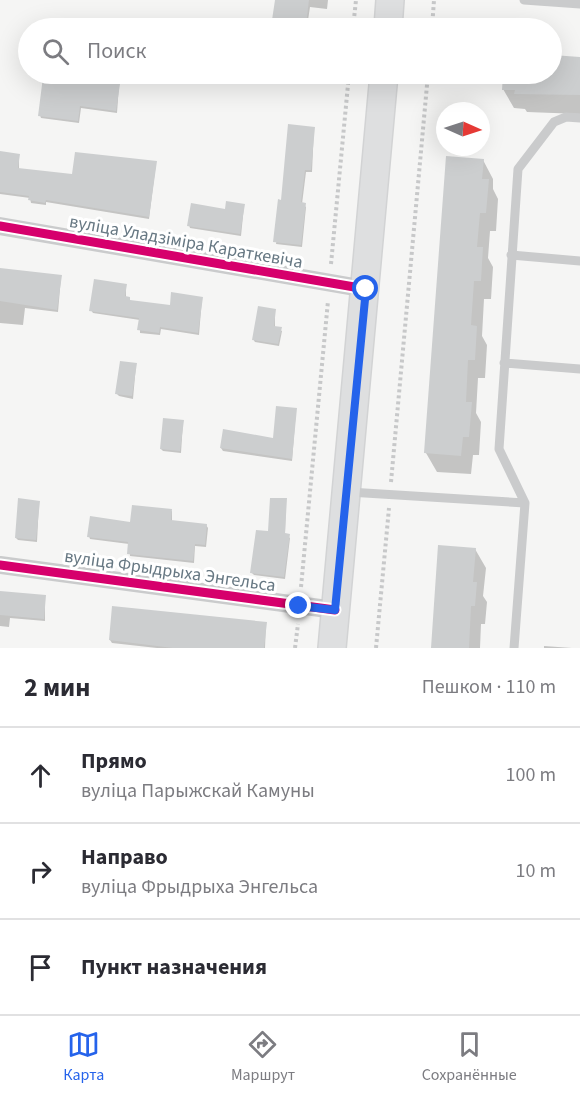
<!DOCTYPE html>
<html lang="ru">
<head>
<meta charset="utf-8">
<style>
  body { margin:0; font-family:"Source Sans 3",sans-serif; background:#f7f7f7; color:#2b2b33 }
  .compass { position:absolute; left:436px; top:102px; width:54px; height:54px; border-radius:50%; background:#fff; box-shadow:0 6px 24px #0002; rotate:93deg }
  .stop { position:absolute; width:18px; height:18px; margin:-14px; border:4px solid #2563eb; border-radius:50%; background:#fff }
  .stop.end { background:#2563eb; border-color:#fff; box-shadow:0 2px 6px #0008 }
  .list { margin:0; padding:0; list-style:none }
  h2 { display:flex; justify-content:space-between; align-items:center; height:78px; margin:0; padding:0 24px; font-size:26px }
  h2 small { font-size:20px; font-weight:400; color:#7c7c81 }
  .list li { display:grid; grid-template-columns:39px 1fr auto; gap:18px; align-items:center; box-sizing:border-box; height:96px; padding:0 24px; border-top:2px solid #e1e1e2 }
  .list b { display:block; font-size:22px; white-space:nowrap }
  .list p { margin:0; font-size:20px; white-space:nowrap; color:#7c7c81 }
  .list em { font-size:20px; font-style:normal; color:#7c7c81 }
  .icon { flex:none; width:33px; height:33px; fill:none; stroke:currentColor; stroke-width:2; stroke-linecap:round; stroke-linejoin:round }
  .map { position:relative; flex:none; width:580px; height:648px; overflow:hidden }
  .search { position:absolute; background:#fff; box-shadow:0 6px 24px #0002; left:18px; right:18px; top:18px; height:66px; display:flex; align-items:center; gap:15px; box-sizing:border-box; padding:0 21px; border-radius:33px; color:#7c7c81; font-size:22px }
  .sheet { height:366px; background:#fff }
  nav { display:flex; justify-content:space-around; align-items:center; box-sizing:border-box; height:84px; border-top:2px solid #e1e1e2; background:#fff; font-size:16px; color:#7c7c81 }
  nav a { display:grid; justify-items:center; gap:3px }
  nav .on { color:#2563eb }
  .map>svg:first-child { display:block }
</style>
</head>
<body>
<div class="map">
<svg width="580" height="648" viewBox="0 0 580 648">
  <rect width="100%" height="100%" fill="#f5f5f4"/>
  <path fill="#0003" d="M276,0H328L327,9L310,7L307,27L275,23Z
    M552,56L580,58V114L527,112L525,109L514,108L503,89L504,74H552Z
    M119,85L117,113L81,108L79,123L41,118L40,115Z
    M314,128L312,172H306L302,204L306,207L302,247L276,244L282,201Z
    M0,153L19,155V169L73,176L156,163L149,219L46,202V205L31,203L30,198L0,194Z
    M483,160L493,179V189L498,199L496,231H490L488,258L493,267L491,299H484L482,336L487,345L485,378H478L476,413L481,422L479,455H473L471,474L437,472L426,453Z
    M244,206L241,236L190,228L189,225Z
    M0,269L61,277L58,312L25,308L23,325L0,323Z
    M126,285V298L131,301L171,306L202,298L199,335L161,329L160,335L140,333V320L93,313L91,310Z
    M275,311V327L282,331L279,346L255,342L253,339Z
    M136,365L133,399L119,396L117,394Z
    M296,410L292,461L223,451L221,448L274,440Z
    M183,422L181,453L163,451L161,449Z
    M286,500L285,535L290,538L285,579L254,575L252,573Z
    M39,502L37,542L18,540L16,538Z
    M172,511V522L206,525L208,528L206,547L195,546L194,563L130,556L129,544L90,539L89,536Z
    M475,549L486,568L483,596L487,602L485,624H481L480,648H432Z
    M0,592L45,596V621L10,618L9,627L0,626Z
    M266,623L265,648H157L112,643L110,640Z
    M544,646L572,648H544Z"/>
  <path fill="#cccecf" d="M275,0H309L306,25L272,20Z
    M552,55L580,57V95L514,94L515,90H502L503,74H552Z
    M43,77L120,84L116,111L80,106L78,121L38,116Z
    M288,124L315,127L311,170H305L301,202L306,203L301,245L273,242L278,199L281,200Z
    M0,151L20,154L18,168L72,174L75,152L157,161L149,217L46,200L45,203L28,200L29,196L0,192Z
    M446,156L484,159L482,179H489L486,213H480L477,247H483L481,281H474L471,325L477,326L475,360H468L466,402H472L469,437H463L461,456L424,453Z
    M226,201L245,204L240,234L187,226L191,203L225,209Z
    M0,268L62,275L57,310L0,301Z
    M94,279L127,284L125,296L130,297V300L170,305L171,292L203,297L198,333L160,327L159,333L137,330L139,318L89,311Z
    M258,306L276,309L274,326L282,327L278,344L252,340Z
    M120,361L137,363L132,396L115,394Z
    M276,406L297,408L292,459L220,448L223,429L273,438Z
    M163,418L184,420L180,451L160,449Z
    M18,498L40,501L36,540L15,538Z
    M270,498H287L285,533L290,534L284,577L250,573L256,530L268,531Z
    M132,505L172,509L171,520L207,524L205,545L195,544L193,561L127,554L128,542L87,537L90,516L130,522Z
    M438,545L476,548L473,582H477L475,606H471L469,648H431Z
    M0,591L46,595L44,619L0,615Z
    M112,606L267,622L264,648H173L109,640Z"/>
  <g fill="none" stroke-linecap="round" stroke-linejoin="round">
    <g stroke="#d2d3d4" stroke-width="30">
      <path id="secondary" d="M388,28L390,0
        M332,648L384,74"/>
    </g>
    <path stroke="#c7c8c9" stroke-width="4" stroke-dasharray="3 3" stroke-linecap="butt" d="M353,28L356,0
      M432,28L434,0
      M331,264L349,74
      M391,482L428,74
      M301,587L328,301
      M295,648L298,624
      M376,648L389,508"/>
    <path stroke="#cacbcc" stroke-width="9" d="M524,0L580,4
      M511,255L580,261
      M504,363L580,369
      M349,492L525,503L499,449L518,169L554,122L566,117L580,118
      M514,648L525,503"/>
    <path stroke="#cacbcc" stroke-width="18" d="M0,226L366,289
      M0,565L335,610"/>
    <use href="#secondary" stroke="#dedfe0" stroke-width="27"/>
    <g stroke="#fff" stroke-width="13">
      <path id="cycleway" d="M0,226L366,289
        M0,565L335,610"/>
    </g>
    <use href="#cycleway" stroke="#d6006c" stroke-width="9"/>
  </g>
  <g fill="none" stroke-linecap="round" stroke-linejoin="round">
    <path stroke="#2563eb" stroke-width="8" d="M299,606L335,610L366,289"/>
  </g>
  <g text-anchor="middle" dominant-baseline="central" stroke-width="6" stroke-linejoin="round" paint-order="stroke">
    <g font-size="18" fill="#677883" stroke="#fff">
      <text transform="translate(186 242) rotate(10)">вуліца Уладзіміра Караткевіча</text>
      <text transform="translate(170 571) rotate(8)">вуліца Фрыдрыха Энгельса</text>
    </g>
  </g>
</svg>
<svg class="compass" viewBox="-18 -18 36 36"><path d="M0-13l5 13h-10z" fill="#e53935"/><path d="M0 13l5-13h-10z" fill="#7c7c81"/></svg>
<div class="stop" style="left:366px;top:289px"></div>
<div class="stop end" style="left:299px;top:606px"></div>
<div class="search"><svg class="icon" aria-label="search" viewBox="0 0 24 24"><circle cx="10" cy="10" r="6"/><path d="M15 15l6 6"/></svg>Поиск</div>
</div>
<section class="sheet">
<h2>2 мин<small>Пешком · 110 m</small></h2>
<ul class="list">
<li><svg class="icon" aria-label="ahead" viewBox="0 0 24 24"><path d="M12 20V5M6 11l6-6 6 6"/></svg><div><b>Прямо</b><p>вуліца Парыжскай Камуны</p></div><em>100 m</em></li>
<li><svg class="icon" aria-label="right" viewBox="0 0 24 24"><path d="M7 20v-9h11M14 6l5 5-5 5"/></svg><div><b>Направо</b><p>вуліца Фрыдрыха Энгельса</p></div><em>10 m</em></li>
<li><svg class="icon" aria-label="arrive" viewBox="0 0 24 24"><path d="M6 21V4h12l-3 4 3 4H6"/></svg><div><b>Пункт назначения</b></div></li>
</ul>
</section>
<nav>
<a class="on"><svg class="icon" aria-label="map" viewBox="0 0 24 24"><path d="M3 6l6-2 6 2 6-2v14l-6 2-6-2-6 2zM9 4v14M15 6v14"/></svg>Карта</a>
<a><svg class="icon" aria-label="directions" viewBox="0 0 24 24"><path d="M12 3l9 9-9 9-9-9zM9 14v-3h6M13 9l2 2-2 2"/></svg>Маршрут</a>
<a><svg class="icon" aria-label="saved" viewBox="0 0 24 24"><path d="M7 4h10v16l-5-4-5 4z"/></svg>Сохранённые</a>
</nav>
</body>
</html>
